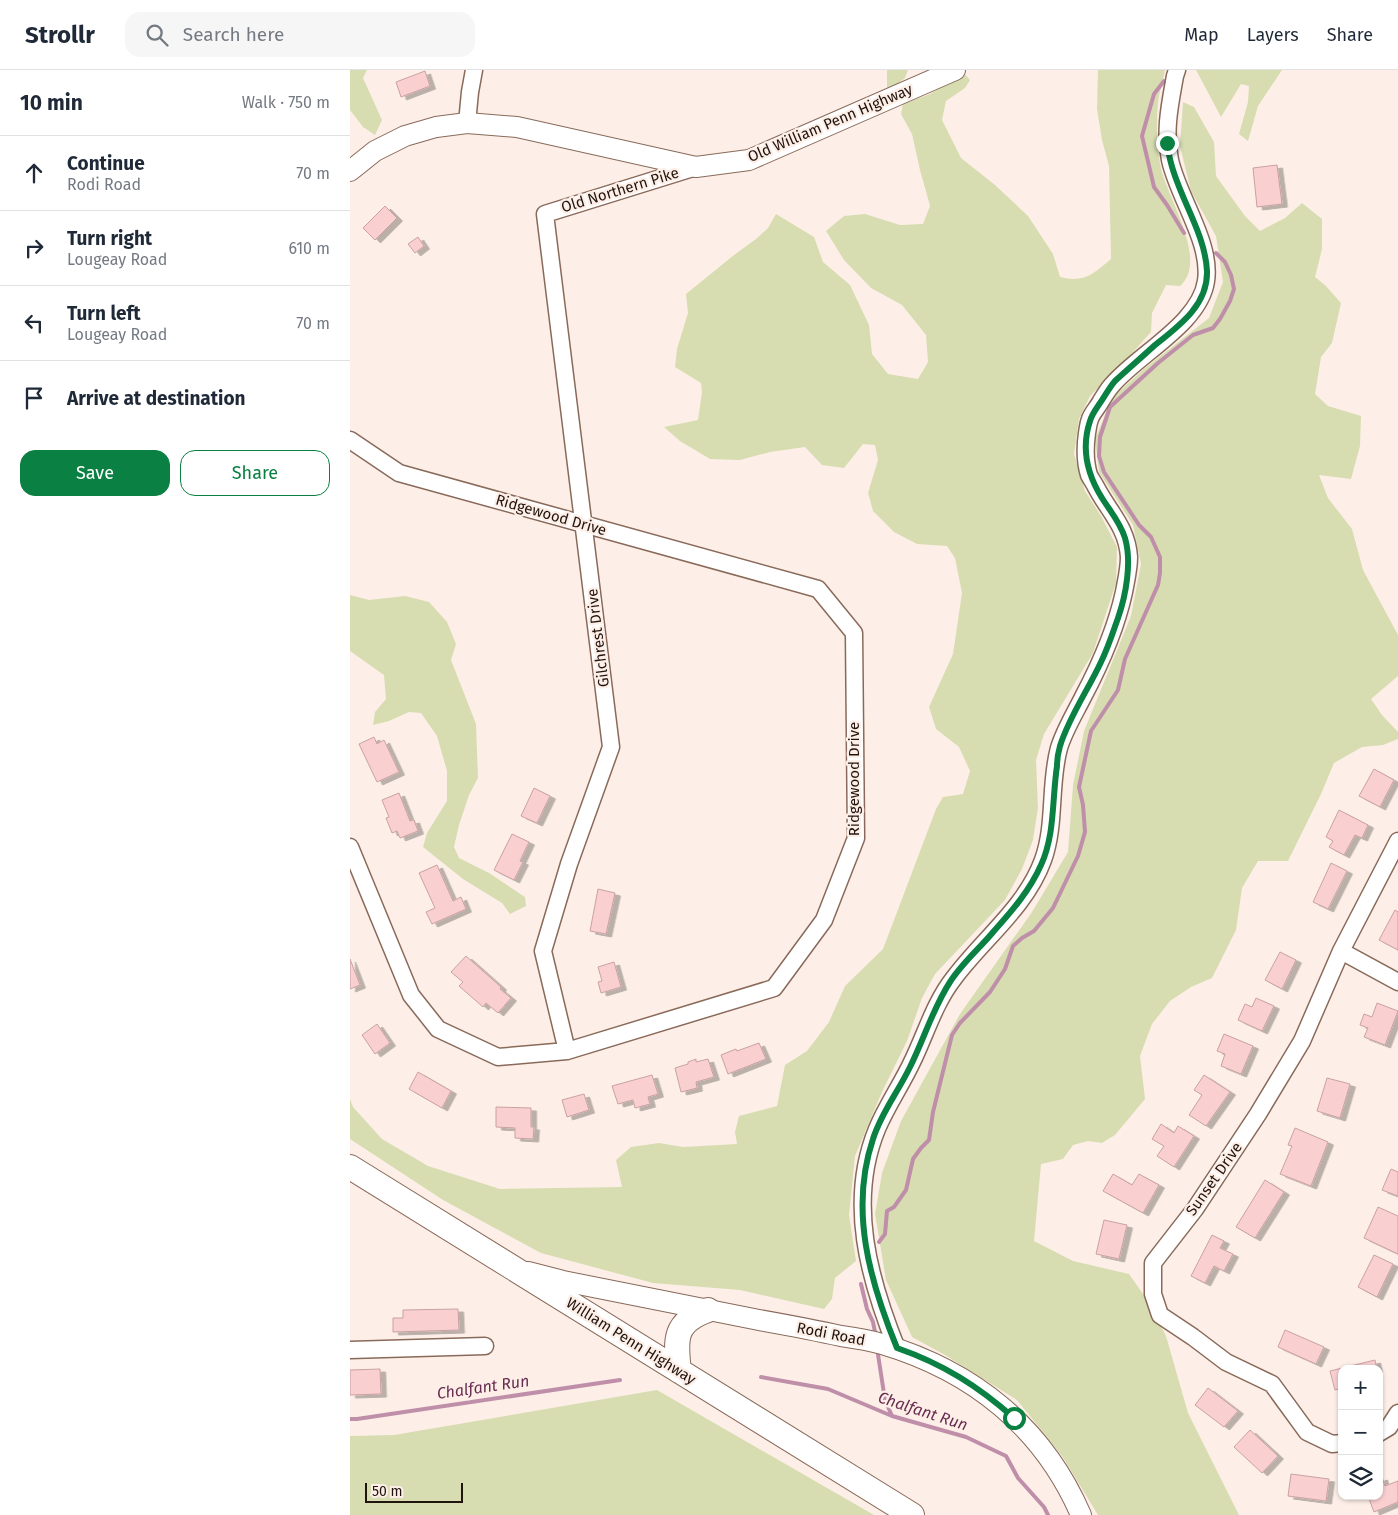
<!DOCTYPE html>
<html lang="en">
<head>
<meta charset="utf-8">
<style>
  body { margin:0; font-family:"Fira Sans",sans-serif; background:#f6f6f7; color:#1f2937 }
  .controls { position:absolute; right:15px; bottom:15px; display:grid; overflow:hidden; border-radius:10px; box-shadow:0 1px 4px #0004 }
  .controls button { width:45px; height:45px; display:grid; place-items:center; padding:0; border:0; border-bottom:1px solid #e0e1e3; background:#fff; color:#1f2937; font:25px sans-serif }
  .scale { position:absolute; left:15px; bottom:12px; width:98px; box-sizing:border-box; padding-left:5px; border:2px solid #20140e; border-top:0; font-size:14px; line-height:18px; white-space:nowrap; color:#20140e; -webkit-text-stroke:4px #fdefe7; paint-order:stroke }
  .stop { position:absolute; width:15px; height:15px; margin:-11px; border:4px solid #0b8043; border-radius:50%; background:#fff }
  .stop.end { background:#0b8043; border-color:#fff; box-shadow:0 1px 5px #0008 }
  .list { margin:0; padding:0; list-style:none }
  h2 { display:flex; justify-content:space-between; align-items:center; height:65px; margin:0; padding:0 20px; font-size:21px }
  h2 small { font-size:16px; font-weight:400; color:#747a83 }
  .list li { display:grid; grid-template-columns:32px 1fr auto; gap:15px; align-items:center; box-sizing:border-box; height:75px; padding:0 20px; border-top:1px solid #e0e1e3 }
  .list b { display:block; font-size:19px; white-space:nowrap }
  .list p { margin:0; font-size:16px; white-space:nowrap; color:#747a83 }
  .list em { font-size:16px; font-style:normal; color:#747a83 }
  .actions { display:flex; gap:10px; padding:15px 20px }
  .actions a { flex:1; padding:11px 0; border:1px solid #0b8043; border-radius:15px; text-align:center; font-size:18px; color:#0b8043 }
  .actions .main { background:#0b8043; color:#fff }
  .icon { flex:none; width:28px; height:28px; fill:none; stroke:currentColor; stroke-width:2; stroke-linecap:round; stroke-linejoin:round }
  .map { position:relative; flex:none; width:1048px; height:1445px; overflow:hidden }
  header { display:flex; align-items:center; gap:30px; box-sizing:border-box; height:70px; padding:0 25px; background:#fff; border-bottom:1px solid #e0e1e3 }
  header strong { font-size:24px }
  nav { display:flex; gap:28px; margin-inline-start:auto; font-size:18px }
  .search { width:350px; height:45px; background:#f6f6f7; display:flex; align-items:center; gap:12px; box-sizing:border-box; padding:0 18px; border-radius:15px; color:#747a83; font-size:19px }
  main { display:flex }
  aside { flex:1; background:#fff }
  .map>svg:first-child { display:block }
</style>
</head>
<body>
<header>
<strong>Strollr</strong>
<div class="search"><svg class="icon" aria-label="search" viewBox="0 0 24 24"><circle cx="10" cy="10" r="6"/><path d="M15 15l6 6"/></svg>Search here</div>
<nav><a>Map</a><a>Layers</a><a>Share</a></nav>
</header>
<main>
<aside>
<h2>10 min<small>Walk · 750 m</small></h2>
<ul class="list">
<li><svg class="icon" aria-label="ahead" viewBox="0 0 24 24"><path d="M12 20V5M6 11l6-6 6 6"/></svg><div><b>Continue</b><p>Rodi Road</p></div><em>70 m</em></li>
<li><svg class="icon" aria-label="right" viewBox="0 0 24 24"><path d="M7 20v-9h11M14 6l5 5-5 5"/></svg><div><b>Turn right</b><p>Lougeay Road</p></div><em>610 m</em></li>
<li><svg class="icon" aria-label="left" viewBox="0 0 24 24"><path d="M17 20v-9H6M10 6l-5 5 5 5"/></svg><div><b>Turn left</b><p>Lougeay Road</p></div><em>70 m</em></li>
<li><svg class="icon" aria-label="arrive" viewBox="0 0 24 24"><path d="M6 21V4h12l-3 4 3 4H6"/></svg><div><b>Arrive at destination</b></div></li>
</ul>
<div class="actions"><a class="main">Save</a><a>Share</a></div>
</aside>
<div class="map">
<svg width="1048" height="1445" viewBox="0 0 1048 1445">
  <defs>
    <filter id="shadow"><feDropShadow dx="5.5" dy="3" stdDeviation="0" flood-color="#0004"/></filter>
  </defs>
  <rect width="100%" height="100%" fill="#fdefe7"/>
  <path fill="#d7ddb1" d="M0,0H17L13,8L32,50L25,65L13,57L0,40Z
    M537,0H558L555,8L537,22Z
    M748,0H815C813,11 809,22 808,34C806,53 807,75 810,94C815,125 860,190 830,216L816,215L802,243L801,262L775,291L740,326L729,349L724,384L735,421L751,446L767,477L766,513L743,583L694,664L686,690L688,738L683,770L672,799L655,830L585,904L572,928L557,971L532,1022L505,1086L499,1145L506,1191L485,1208L482,1229L474,1239L390,1220L303,1213L191,1183L93,1130L0,1069V1029L3,1037L32,1069L78,1096L150,1119L272,1117L266,1090L281,1077L309,1073L333,1077L387,1074L385,1062L389,1046L427,1036L435,995L457,981L479,952L495,916L533,879L586,739L593,727L613,724L620,701L609,677L586,659L579,637L603,584L612,523L605,488L597,476L567,474L544,462L523,441L518,423L528,390L525,375L513,374L494,398L472,395L455,377L420,382L390,390L360,389L330,371L314,357L348,350L352,322L351,313L325,297L327,279L338,243L336,224L384,185L406,169L418,158L426,144L464,167L473,192L500,215L519,255L522,284L538,304L568,309L578,292L576,265L552,235L521,218L494,190L476,161L494,146L515,144L550,155L573,154L580,136L570,100L562,64L551,44L553,34L580,24L614,3L620,10L615,18L596,31L592,50L611,88L645,115L678,146L703,184L710,207C735,213 743,204 761,189L759,96L752,70L747,39Z
    M846,0H932L908,36L898,71L889,64L898,32L899,16L891,14L871,47Z
    M833,32L844,37L864,72L866,106L895,146L910,161L935,148L952,133L972,149V179L965,207L975,215L991,233L982,273L971,287L965,324L978,336L1011,346L1010,376L1001,409L969,405L978,428L1002,459L1013,500L1048,565V606L1021,629L1032,645L1048,662V669L1033,675L1012,677L984,693L971,724L938,791H908L892,818L886,860L862,908L841,917L820,931L802,954L790,986L795,1029L765,1065L752,1073L738,1071L723,1075L713,1089L691,1094L684,1171L723,1191L779,1204L796,1228L816,1266L838,1343L889,1445H748L712,1386L667,1330L595,1285L562,1267L536,1210L525,1144L532,1103L551,1051L610,944L682,842L718,782L723,715L734,661L781,546L791,494L783,455L749,402L745,369L762,328L795,298L859,248L873,212L866,166L841,121L830,76Z
    M0,525L19,530L55,526L79,532L97,552L106,574L101,590L126,654L128,708L119,725L109,755L104,777L109,788L139,803L175,827L176,836L160,844L152,833L113,809L73,777L77,763L97,731V701L87,666L71,643L59,642L39,651L23,655L25,642L36,629L34,605L0,581Z
    M307,1320L524,1445H0V1366L44,1365Z"/>
  <g fill="none" stroke-linecap="round" stroke-linejoin="round">
    <path stroke="#bf8faa" stroke-width="4" d="M814,11L804,24L792,66L804,117L817,135L834,163
      M529,1172L535,1164L537,1141L544,1137L556,1120L563,1089L571,1078L579,1070L583,1042L602,965L610,953L640,922L655,899L663,876L672,868L684,861L703,838L728,786L735,762L733,735L729,717L741,661L768,620L775,589L808,515L810,503V487L801,467L789,455L754,402L749,386L750,367L760,337L808,293L843,265L863,258L870,249L880,231L884,219L881,205L875,192L866,183
      M511,1214L517,1239L523,1252L526,1267
      M527,1278L535,1330L542,1346
      M411,1307L478,1319L542,1346L616,1367L656,1386L668,1408L694,1437L698,1445
      M0,1349H7L270,1310"/>
  </g>
  <path fill="#f9cfd0" stroke="#c9a1a2" filter="url(#shadow)" d="M75,1L80,16L51,27L46,12Z
    M927,95L932,134L907,137L903,98Z
    M35,136L47,148L25,170L13,158Z
    M68,167L74,176L65,183L58,174Z
    M24,667L27,674L34,670L49,702L27,712L9,674Z
    M1024,699L1044,710L1030,737L1009,726Z
    M184,718L200,726L187,753L171,746Z
    M49,723L60,751L64,750L68,761L50,768L47,761L42,763L36,748L39,747L32,730Z
    M989,740L1018,755L1012,768L1005,765L994,785L979,777L983,771L976,767Z
    M162,764L179,772L170,791L173,792L164,810L144,800Z
    M981,793L997,801L978,839L963,832Z
    M87,795L103,831L111,827L116,839L82,854L76,842L85,838L69,803Z
    M248,819L265,823L256,864L240,861Z
    M1045,840L1048,842V880L1029,870Z
    M930,882L946,890L932,919L915,910Z
    M116,886L151,917L150,919L161,928L148,943L136,933L133,937L109,916L113,912L101,902Z
    M0,889L10,915L0,919Z
    M264,892L271,917L251,923L248,912L252,911L248,897Z
    M906,928L924,936L912,961L888,950L895,934L902,937Z
    M1027,933L1048,941L1035,975L1014,967L1018,958L1010,955L1014,944L1022,947Z
    M27,954L40,973L25,984L12,965Z
    M874,964L903,976L891,1004L871,996L875,984L867,981Z
    M409,973L416,989L378,1004L371,985L386,979L387,981Z
    M346,989V992L358,989L364,1007L346,1012L347,1018L331,1022L325,998L338,994V992Z
    M68,1002L101,1021L92,1038L59,1019Z
    M302,1005L308,1024L298,1027L300,1034L285,1038L283,1030L268,1034L262,1016Z
    M854,1005L880,1022L856,1056L839,1045L852,1025L844,1020Z
    M977,1008L1000,1014L990,1048L967,1041Z
    M234,1024L239,1040L217,1047L212,1030Z
    M146,1037L181,1038V1057H184L183,1069L165,1068V1058L146,1057Z
    M811,1054L824,1063L828,1056L844,1066L824,1097L807,1086L814,1076L802,1069Z
    M945,1058L978,1072L961,1116L930,1104L942,1076L938,1075Z
    M1041,1099L1048,1102V1126L1032,1120Z
    M763,1104L782,1115L789,1104L809,1115L793,1143L753,1121Z
    M915,1110L934,1122L905,1168L886,1157Z
    M1028,1137L1048,1146V1184L1014,1168Z
    M754,1150L777,1155L769,1189L746,1184Z
    M862,1165L874,1171L870,1178L883,1184L874,1201L864,1196L855,1213L841,1206Z
    M1024,1185L1043,1194L1027,1227L1008,1217Z
    M108,1239L109,1260L43,1262V1248H53V1240Z
    M935,1260L974,1277L966,1294L928,1277Z
    M1025,1290L1027,1299H992V1318L985,1320L980,1301Z
    M30,1299L31,1324L0,1325V1300Z
    M858,1318L888,1341L874,1357L845,1335Z
    M900,1360L928,1386L912,1403L884,1377Z
    M941,1404L979,1409L976,1431L938,1426Z
    M1032,1407L1035,1416L1048,1411V1432L1024,1442L1018,1426H1029V1408Z"/>
  <g fill="none" stroke-linecap="round" stroke-linejoin="round">
    <g stroke="#896a5a" stroke-width="19">
      <path id="minor" d="M117,53L120,22L124,0
        M0,370L49,403L468,519L504,563L506,768L474,850L424,918L217,981L148,987L88,959L61,925L0,777
        M991,881L1048,912
        M217,981L193,881L219,794L261,677L195,144L346,97
        M547,1279C519,1209 497,1132 527,1059C537,1035 552,1014 563,990C576,963 585,932 604,908C633,869 676,837 693,790C706,754 699,714 709,678C714,661 725,643 733,627C751,593 766,559 774,522C776,511 779,499 779,487C777,457 759,442 746,417C744,413 741,409 739,405C735,392 735,377 737,363C738,358 738,354 740,349C742,343 748,337 751,331C755,325 758,319 763,314C790,283 850,253 856,211C862,173 828,127 820,90C814,61 820,34 825,6L827,0
        M0,1280L135,1276
        M1029,1363L1039,1357L1048,1343
        M992,1373L982,1374L957,1362L922,1314L876,1292L843,1267L810,1245L803,1224V1193L845,1139L908,1044L952,971L991,881L1048,771"/>
    </g>
    <g stroke="#896a5a" stroke-width="22">
      <path id="major" d="M0,101L25,81L55,66L86,57L117,53L167,57L346,97L399,90L605,0
        M178,1202L213,1211C278,1224 344,1237 409,1250C437,1255 464,1260 491,1266C505,1268 519,1270 532,1274C623,1301 693,1357 731,1445"/>
    </g>
    <g stroke="#896a5a" stroke-width="26">
      <path id="highway" d="M0,1097L562,1445
        M329,1301C325,1269 324,1252 358,1240"/>
    </g>
    <use href="#minor" stroke="#fff" stroke-width="16"/>
    <use href="#major" stroke="#fff" stroke-width="20"/>
    <use href="#highway" stroke="#fff" stroke-width="24"/>
  </g>
  <g fill="none" stroke-linecap="round" stroke-linejoin="round">
    <path stroke="#0b8043" stroke-width="6" d="M664,1348C628,1316 593,1294 547,1278C520,1212 499,1140 523,1069C531,1043 548,1022 560,997C574,969 583,938 600,912C612,893 630,878 644,861C662,841 680,820 691,795C705,765 702,729 707,696C707,690 708,683 710,676C719,647 738,620 751,592C758,578 763,562 768,548C776,525 782,492 775,468C770,452 760,441 752,428C737,404 731,378 740,351C742,344 746,339 750,333C755,326 759,318 765,311C778,299 792,287 805,275C829,256 858,235 857,201C855,163 830,129 821,93C819,86 818,79 817,73"/>
  </g>
  <g text-anchor="middle" dominant-baseline="central" stroke-width="4.5" stroke-linejoin="round" paint-order="stroke">
    <g font-size="15" fill="#20140e" stroke="#fdefe7">
      <text transform="translate(480 53) rotate(-23)">Old William Penn Highway</text>
      <text transform="translate(270 120) rotate(-17)">Old Northern Pike</text>
      <text transform="translate(201 445) rotate(16)">Ridgewood Drive</text>
      <text transform="translate(248 568) rotate(-97)">Gilchrest Drive</text>
      <text transform="translate(504 709) rotate(-90)">Ridgewood Drive</text>
      <text transform="translate(864 1109) rotate(-55)">Sunset Drive</text>
      <text transform="translate(481 1264) rotate(11)">Rodi Road</text>
      <text transform="translate(281 1271) rotate(32)">William Penn Highway</text>
    </g>
    <g font-size="16" font-style="italic" fill="#672c51" stroke="#fdefe7">
      <text transform="translate(133 1317) rotate(-8)">Chalfant Run</text>
      <text transform="translate(573 1341) rotate(18)">Chalfant Run</text>
    </g>
  </g>
</svg>
<div class="controls">
<button>+</button>
<button>−</button>
<button><svg class="icon" aria-label="layers" viewBox="0 0 24 24"><path d="M12 4l9 5-9 5-9-5zM3 14l9 5 9-5"/></svg></button>
</div>
<div class="scale">50 m</div>
<div class="stop" style="left:664px;top:1348px"></div>
<div class="stop end" style="left:817px;top:73px"></div>
</div>
</main>
</body>
</html>
